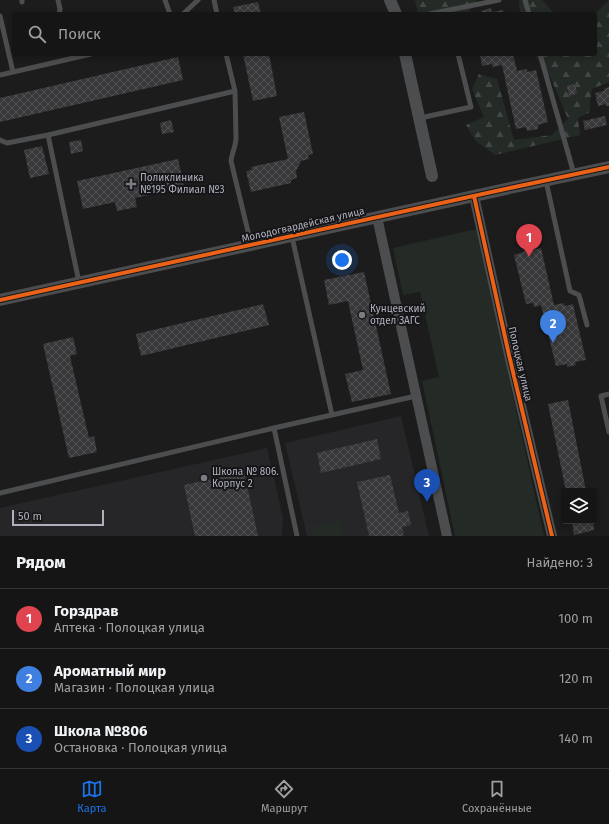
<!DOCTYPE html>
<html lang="ru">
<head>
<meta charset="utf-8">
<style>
  body { margin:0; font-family:"Fira Sans",sans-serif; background:#1e1e1e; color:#f1f3f6 }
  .controls { position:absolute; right:12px; bottom:12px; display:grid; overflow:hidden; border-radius:4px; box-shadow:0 2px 6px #0003 }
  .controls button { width:36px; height:36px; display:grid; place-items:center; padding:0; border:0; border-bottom:1px solid #343434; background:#151515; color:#f1f3f6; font:20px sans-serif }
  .scale { position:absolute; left:12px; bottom:10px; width:92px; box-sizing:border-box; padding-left:4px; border:2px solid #aeb0bc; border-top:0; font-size:11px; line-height:14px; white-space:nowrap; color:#aeb0bc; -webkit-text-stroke:3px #161618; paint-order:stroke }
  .you { position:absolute; left:342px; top:260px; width:14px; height:14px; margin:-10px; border:3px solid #fff; border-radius:50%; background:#1a73e8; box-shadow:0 0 0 6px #1a73e833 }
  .badge { display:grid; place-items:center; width:26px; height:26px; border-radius:50%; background:#1a73e8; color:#fff; font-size:13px; font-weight:700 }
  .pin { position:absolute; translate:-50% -33px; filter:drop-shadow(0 1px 2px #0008) }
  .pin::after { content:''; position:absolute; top:21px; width:14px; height:12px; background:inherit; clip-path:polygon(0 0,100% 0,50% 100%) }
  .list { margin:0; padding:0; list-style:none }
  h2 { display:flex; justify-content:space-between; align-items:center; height:52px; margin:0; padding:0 16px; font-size:17px }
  h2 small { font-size:13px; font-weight:400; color:#9d9fa0 }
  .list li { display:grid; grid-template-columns:26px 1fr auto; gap:12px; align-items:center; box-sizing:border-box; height:60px; padding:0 16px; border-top:1px solid #343434 }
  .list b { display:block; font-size:15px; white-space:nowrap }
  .list p { margin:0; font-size:13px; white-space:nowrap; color:#9d9fa0 }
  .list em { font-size:13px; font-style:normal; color:#9d9fa0 }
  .icon { flex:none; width:22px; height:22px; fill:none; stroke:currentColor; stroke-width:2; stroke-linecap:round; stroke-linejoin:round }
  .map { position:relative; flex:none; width:609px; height:536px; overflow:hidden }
  .search { position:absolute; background:#151515; box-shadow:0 2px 6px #0003; left:12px; right:12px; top:12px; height:44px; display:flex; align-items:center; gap:10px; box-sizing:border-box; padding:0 14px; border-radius:4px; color:#9d9fa0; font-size:15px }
  .sheet { height:232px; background:#151515 }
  nav { display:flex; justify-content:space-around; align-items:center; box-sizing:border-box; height:56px; border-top:1px solid #343434; background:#151515; font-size:11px; color:#9d9fa0 }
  nav a { display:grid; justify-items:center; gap:2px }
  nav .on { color:#1a73e8 }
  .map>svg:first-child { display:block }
</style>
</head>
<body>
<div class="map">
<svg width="609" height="536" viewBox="0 0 609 536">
  <defs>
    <pattern id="forest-firs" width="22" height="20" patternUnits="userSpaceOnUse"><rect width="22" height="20" fill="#242b26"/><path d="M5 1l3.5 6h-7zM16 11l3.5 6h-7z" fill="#414744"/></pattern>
    <pattern id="building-cross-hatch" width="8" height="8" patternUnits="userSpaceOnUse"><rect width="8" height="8" fill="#38383a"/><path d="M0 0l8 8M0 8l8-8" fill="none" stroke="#525255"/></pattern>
  </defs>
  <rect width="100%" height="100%" fill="#1c1c1c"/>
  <path fill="#262628" d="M401,416L429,536H307L285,443Z
    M267,448L283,518L282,536H0V508Z"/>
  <path fill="#242b26" d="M476,229L544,536H455L422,381L439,377L420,292L403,295L393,248Z
    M340,520L344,536H313L311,527Z"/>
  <path fill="url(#forest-firs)" d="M415,0H477L467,14H418Z
    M519,0H542L553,12L557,14H520Z
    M609,0V82L592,89L590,101V112L578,118L580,135L495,155L475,140L466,125L484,117L472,89L479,74L497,79L514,140L552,135L568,119L550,76L534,54H595V14Z"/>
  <path fill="url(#building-cross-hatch)" d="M258,2L261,14H235L233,7Z
    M491,8L492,12L503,10L504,14H482L481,11Z
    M243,54H269L277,96L253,101Z
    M480,54H513L517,71L527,69V72L536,70L548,122L538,125V129L527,131L526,127L516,129L502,65L493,67L492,64L482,66Z
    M178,57L183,80L0,122V98Z
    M575,84L577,94L569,96L567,86Z
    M609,87V106H606V104L598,106L595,93L604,91V89Z
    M304,112L313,154L308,155L309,159L301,161L296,171L297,178L291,180V183L251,192L246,171L252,170L251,167L288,159L279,117Z
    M605,116L607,125L585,130L583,121Z
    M171,120L174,132L162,134L160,123Z
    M81,140L83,151L71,154L69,142Z
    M42,146L49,174L30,178L24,150Z
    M178,159L184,187L135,198L137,207L117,211L115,202L83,209L77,181Z
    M532,247V250L541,248L554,305L564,303L565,306L573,304L586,360L575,362L576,365L567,367V364L556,366L541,305L534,307L533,303L526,304L514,255L524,252L523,249Z
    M364,272L391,394L352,402L345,374L363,370L348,301L329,305L324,280Z
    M263,304L269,325L141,356L136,334Z
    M73,337L77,354L70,356L89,438L94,436L97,452L69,458L43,344Z
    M568,400L586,491H566L548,404Z
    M377,439L381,459L321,473L317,453Z
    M244,472L258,536H195L184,485Z
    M390,475L399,513L408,511L411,525L402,527L404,536H369L357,482Z
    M572,521H593L594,530L574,535Z"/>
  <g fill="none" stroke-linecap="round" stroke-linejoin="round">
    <path stroke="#4c4d4f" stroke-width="5" d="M22,0V2
      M58,0L60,9L59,14
      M165,0L170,14
      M214,0L217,14
      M525,0L529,14
      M183,14L198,0
      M429,14L499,0
      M0,16L13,72
      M226,54L235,91L236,138C236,146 232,152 231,161L251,244
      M540,54L574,174
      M0,75L91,54
      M420,118L471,107L458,54
      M48,135L79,282
      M0,140L7,143L48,135L235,91
      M546,181L570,291L579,295L587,325
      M292,237L332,415
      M609,394L601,396L609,432
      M274,428L297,536
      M0,493L274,428L416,396"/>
    <path stroke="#4c4d4f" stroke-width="10" d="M474,196L509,355L552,536
      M377,217L447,536"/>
    <path stroke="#4c4d4f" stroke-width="12" d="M390,0L396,14
      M405,54L432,176
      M0,300L510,188L609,167"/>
    <g stroke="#161618" stroke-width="6">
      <path id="cycleway" d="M474,196L509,355L552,536
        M0,300L510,188L609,167"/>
    </g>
    <use href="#cycleway" stroke="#ea6118" stroke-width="4"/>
  </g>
  <g fill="#7b7c84" stroke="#161618" stroke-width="1.5">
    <path d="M129 178h4v4h4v4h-4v4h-4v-4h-4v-4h4z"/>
    <circle cx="362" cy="315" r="4"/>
    <circle cx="204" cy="478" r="4"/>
  </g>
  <g text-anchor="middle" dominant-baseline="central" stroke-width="4" stroke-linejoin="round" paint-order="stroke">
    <g font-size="10" fill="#aeb0bc" stroke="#161618" text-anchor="start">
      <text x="140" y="178">Поликлиника<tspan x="140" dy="12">№195 Филиал №3</tspan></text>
      <text x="370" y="309">Кунцевский<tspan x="370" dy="12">отдел ЗАГС</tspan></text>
      <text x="212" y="472">Школа № 806.<tspan x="212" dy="12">Корпус 2</tspan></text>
    </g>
    <g font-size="10" fill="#aeb0bc" stroke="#161618">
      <text transform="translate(303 225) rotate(-13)">Молодогвардейская улица</text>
      <text transform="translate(520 364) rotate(77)">Полоцкая улица</text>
    </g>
  </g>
</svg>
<div class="controls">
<button><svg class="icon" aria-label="layers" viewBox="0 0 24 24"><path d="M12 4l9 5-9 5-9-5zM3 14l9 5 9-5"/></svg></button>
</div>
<div class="scale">50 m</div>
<div class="you"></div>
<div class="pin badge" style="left:529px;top:257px;background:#e0444e">1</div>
<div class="pin badge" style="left:553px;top:343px;background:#3f7fe0">2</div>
<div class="pin badge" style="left:427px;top:502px;background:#1a4fb4">3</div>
<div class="search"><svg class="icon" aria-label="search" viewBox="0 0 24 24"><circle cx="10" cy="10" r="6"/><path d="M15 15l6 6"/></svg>Поиск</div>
</div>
<section class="sheet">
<h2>Рядом<small>Найдено: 3</small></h2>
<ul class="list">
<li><span class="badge" style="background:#e0444e">1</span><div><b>Горздрав</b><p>Аптека · Полоцкая улица</p></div><em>100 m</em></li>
<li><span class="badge" style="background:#3f7fe0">2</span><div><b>Ароматный мир</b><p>Магазин · Полоцкая улица</p></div><em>120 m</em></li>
<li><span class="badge" style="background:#1a4fb4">3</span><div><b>Школа №806</b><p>Остановка · Полоцкая улица</p></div><em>140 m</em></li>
</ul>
</section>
<nav>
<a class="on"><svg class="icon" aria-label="map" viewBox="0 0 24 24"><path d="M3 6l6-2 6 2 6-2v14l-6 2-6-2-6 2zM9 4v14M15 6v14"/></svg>Карта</a>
<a><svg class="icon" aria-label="directions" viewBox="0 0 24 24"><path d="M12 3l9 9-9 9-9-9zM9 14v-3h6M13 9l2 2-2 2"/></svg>Маршрут</a>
<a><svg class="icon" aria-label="saved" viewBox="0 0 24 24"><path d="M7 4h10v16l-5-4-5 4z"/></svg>Сохранённые</a>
</nav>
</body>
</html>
